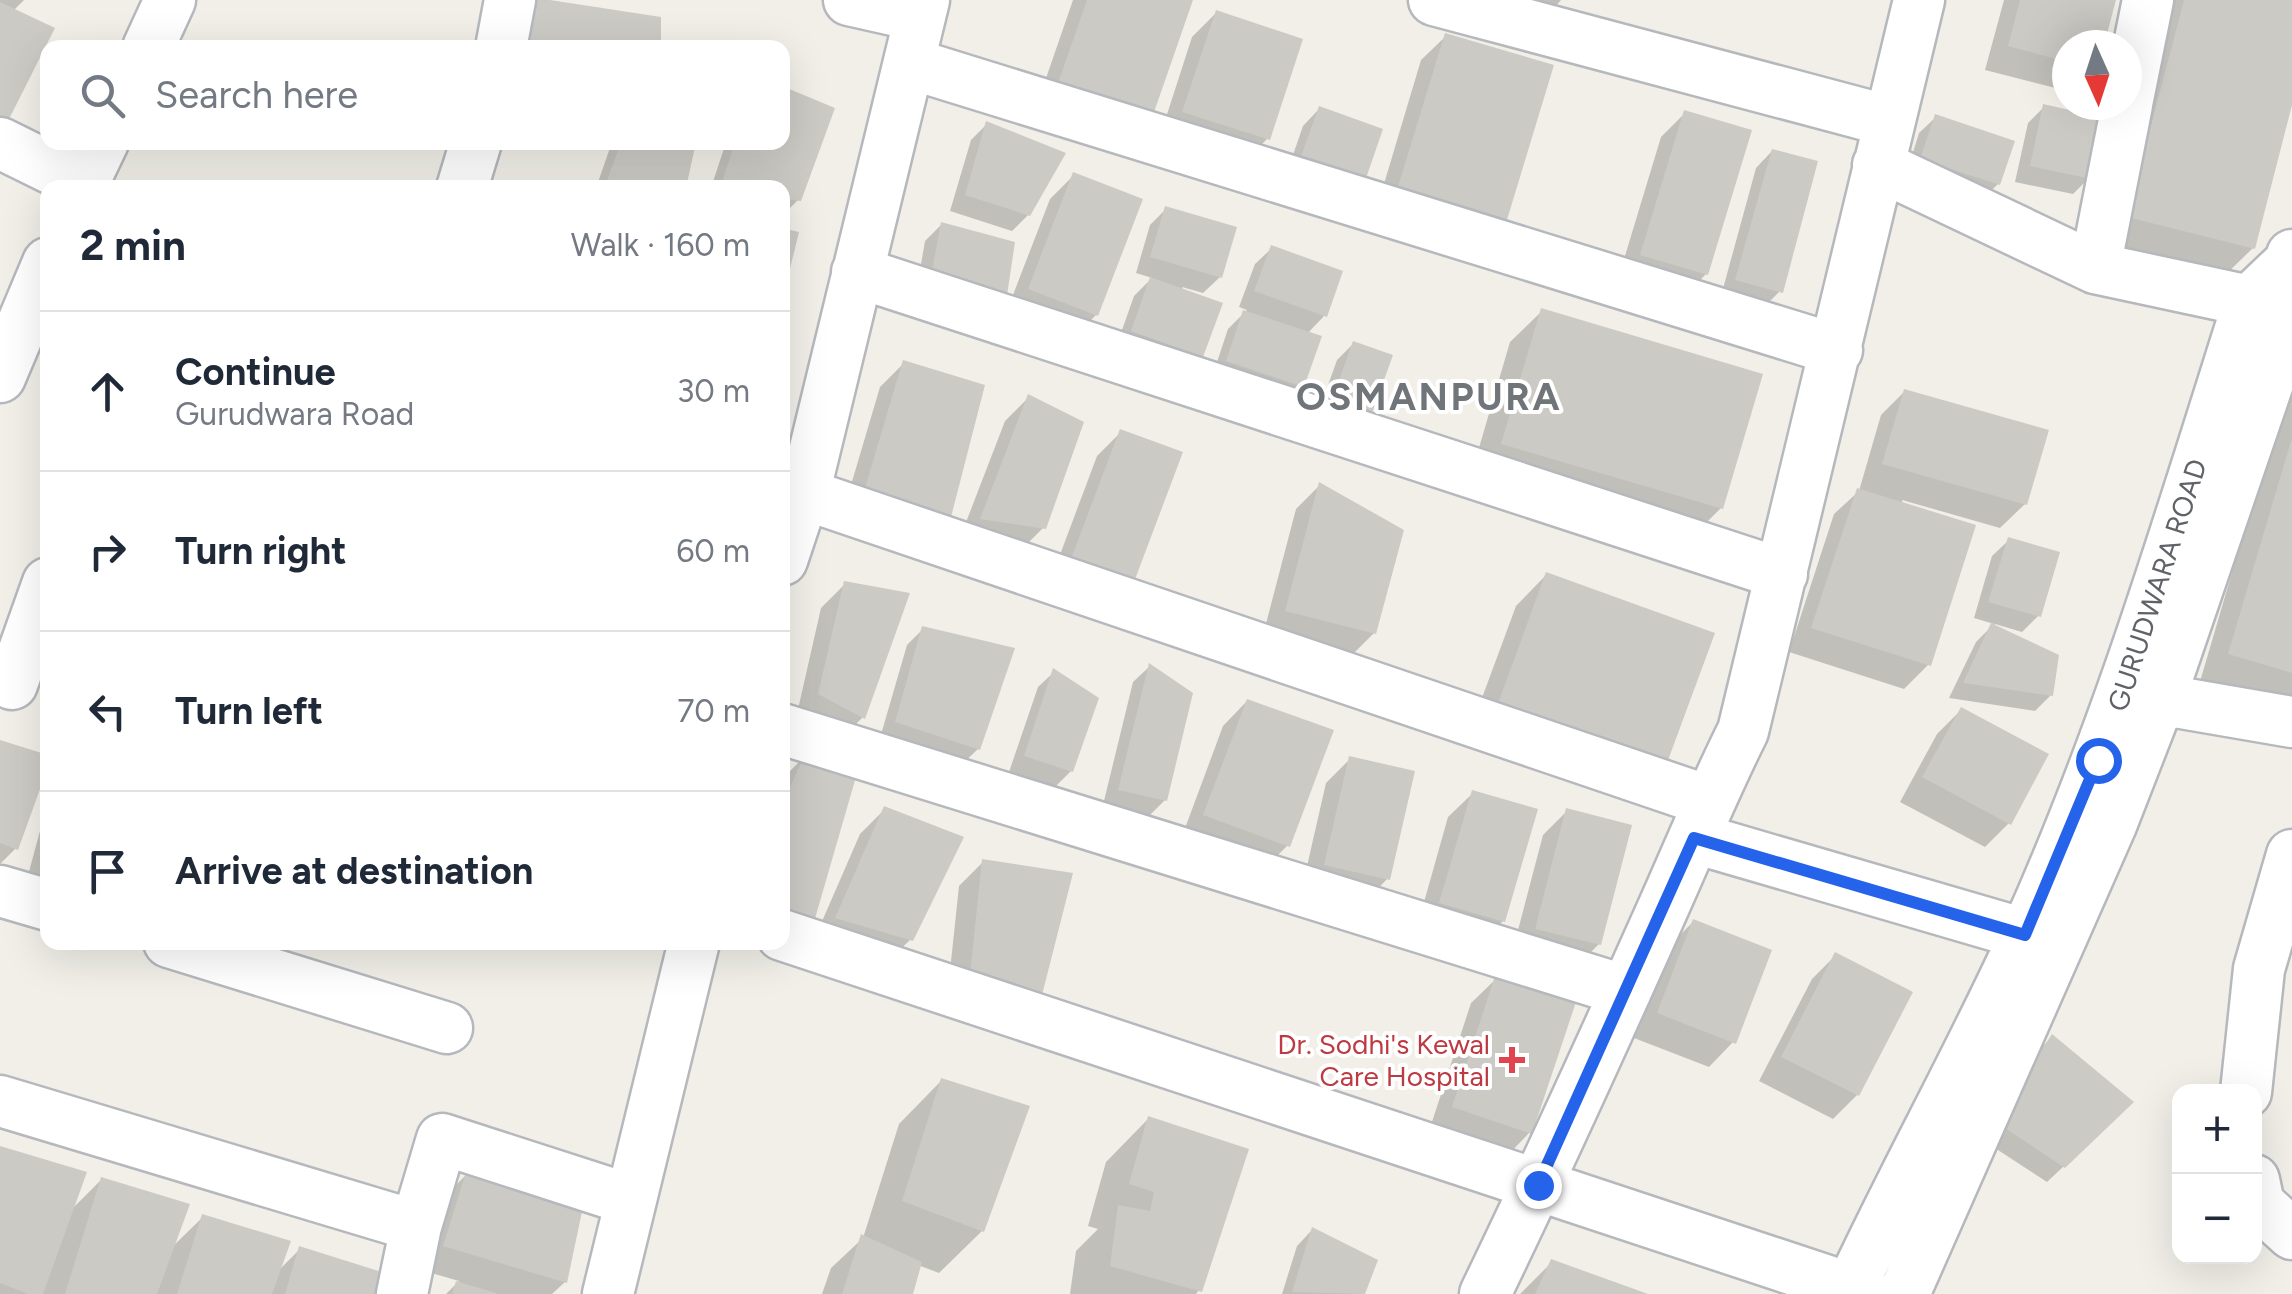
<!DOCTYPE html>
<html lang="en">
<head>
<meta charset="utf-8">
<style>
  body { margin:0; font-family:Figtree,sans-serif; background:#f6f6f7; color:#1f2937 }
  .controls { position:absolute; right:30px; bottom:30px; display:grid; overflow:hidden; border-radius:20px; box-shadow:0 10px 40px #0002 }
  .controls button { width:90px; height:90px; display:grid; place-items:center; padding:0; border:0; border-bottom:2px solid #e0e1e3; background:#fff; color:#1f2937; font:50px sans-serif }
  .compass { position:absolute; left:2052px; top:30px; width:90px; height:90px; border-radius:50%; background:#fff; box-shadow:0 10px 40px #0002; rotate:177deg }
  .stop { position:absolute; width:30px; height:30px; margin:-22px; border:8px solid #2563eb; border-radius:50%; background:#fff }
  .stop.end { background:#2563eb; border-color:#fff; box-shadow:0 2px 10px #0008 }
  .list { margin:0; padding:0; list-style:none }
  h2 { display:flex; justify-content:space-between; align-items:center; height:130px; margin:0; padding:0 40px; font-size:42px }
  h2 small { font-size:32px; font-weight:400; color:#747a83 }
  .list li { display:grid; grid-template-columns:65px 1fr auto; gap:30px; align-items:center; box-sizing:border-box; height:160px; padding:0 40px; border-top:2px solid #e0e1e3 }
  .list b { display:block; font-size:38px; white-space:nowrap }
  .list p { margin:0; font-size:32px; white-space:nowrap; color:#747a83 }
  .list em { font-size:32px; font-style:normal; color:#747a83 }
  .icon { flex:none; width:55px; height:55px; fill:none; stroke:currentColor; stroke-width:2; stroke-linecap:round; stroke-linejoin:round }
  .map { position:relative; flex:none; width:2292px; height:1294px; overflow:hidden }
  .search { position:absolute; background:#fff; box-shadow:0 10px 40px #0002; left:40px; top:40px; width:750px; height:110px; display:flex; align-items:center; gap:25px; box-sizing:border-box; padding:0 35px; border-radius:20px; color:#747a83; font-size:38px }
  .panel { position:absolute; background:#fff; box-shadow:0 10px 40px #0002; left:40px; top:180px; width:750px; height:770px; border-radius:20px }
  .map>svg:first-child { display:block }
</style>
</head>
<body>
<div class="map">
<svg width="2292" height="1294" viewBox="0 0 2292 1294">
  <rect width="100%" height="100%" fill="#f1efe8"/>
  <path fill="#0003" d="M0,0H24L13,11L0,127Z
    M1073,0H1188L1035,110Z
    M1458,0H1561L1536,29Z
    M2004,0H2114L2102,45H2067V91L1985,70Z
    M2162,0H2292V95L2253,248L2221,279L2098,248Z
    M1216,13L1268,138L1244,162L1160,136L1192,37Z
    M1446,36L1480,245L1375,214L1421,60Z
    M2044,107L2089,178L2073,194L2015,182L2028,123Z
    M1319,109L1380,130L1285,178L1303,126Z
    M1685,113L1706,274L1682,298L1618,279L1661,137Z
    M1936,117L1998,184L1981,200L1906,175L1919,133Z
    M987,124L1028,215L1012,231L950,211L971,140Z
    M612,142H693L683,188H596Z
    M726,142H782L799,199L782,216V188H711Z
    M1772,151L1780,291L1764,307L1721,296L1756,168Z
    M1074,175L1096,315L1072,339L1006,313L1050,199Z
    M1166,209L1220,277L1203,293L1182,287L1201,355L1185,372L1116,347L1134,296L1152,278L1136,273L1150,225Z
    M941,225L1012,244L916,293L925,241Z
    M1272,248L1324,316L1307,334L1302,386L1286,402L1212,377L1228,329L1247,310L1239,307L1255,264Z
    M1542,311L1721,508L1690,539L1471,475L1510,342Z
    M1353,344V431L1316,419L1337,360Z
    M904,363L948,516L924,540L843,512L880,387Z
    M2292,385V712L2199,685L2285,392Z
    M1905,391L2025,504L2000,528L1902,500L1928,665L1904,689L1789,652L1834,514L1859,491L1881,415Z
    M1029,397L1043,528L1019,552L958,543L1005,421Z
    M1121,432L1180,453L1049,584L1097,456Z
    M1319,486L1374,633L1350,657L1263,635L1296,509Z
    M2009,540L2038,616L2022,632L1995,624L1994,627L2051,695L2035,711L1949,698L1976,642L1994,624L1974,618L1992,556Z
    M1547,574L1634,793L1469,733L1516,606Z
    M845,584L863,717L839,741L796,718L821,608Z
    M923,629L978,749L961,765L880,738L907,645Z
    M1149,667L1165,800L1149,816L1103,805L1133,682Z
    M1054,672L1071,771L1055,787L1009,772L1038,687Z
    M1247,701L1288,845L1264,869L1181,839L1223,726Z
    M1961,710L2009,823L1985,847L1900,802L1937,734Z
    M0,743L15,849L0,864Z
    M806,755L782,942V779Z
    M1350,759L1388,878L1364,903L1302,888L1326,783Z
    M1473,793L1503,921L1479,945L1417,927L1448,817Z
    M48,801V901L23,894Z
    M885,809L911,939L886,963L813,942L860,834Z
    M1567,811L1599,944L1575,968L1512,953L1543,835Z
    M983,862L1070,875L947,999L959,886Z
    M1693,922L1733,1042L1709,1067L1634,1038L1669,946Z
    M1836,955L1857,1095L1833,1119L1759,1081L1812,979Z
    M1496,979L1530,1132L1506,1157L1429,1131L1471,1003Z
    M2052,1037L2115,1118L2047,1182L1981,1139L2036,1053Z
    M941,1081L982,1231L939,1273L918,1265L910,1294H822L831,1268L863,1238L899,1124Z
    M1148,1119L1199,1290L1196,1294H1070L1076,1251L1098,1229L1088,1226L1106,1162Z
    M0,1148L71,1210L101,1180L171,1248L203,1217L278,1271L300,1249L378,1294H0Z
    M466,1175L565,1282L552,1294H446L459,1281L421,1270L442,1199Z
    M1312,1230L1375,1261L1362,1294H1282L1297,1246Z
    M1552,1262L1642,1294H1520Z"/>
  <path fill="#cccac5" d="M512,0H550L661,17V48H523Z
    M1087,0H1193L1152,118L1057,86Z
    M2020,0H2116L2104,45H2067V62L2008,46Z
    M2184,0H2292V105L2255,249L2127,217Z
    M0,2L55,28L6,125L0,122Z
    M1216,10L1303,39L1270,140L1182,112Z
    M1445,33L1554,65L1506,223L1397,190Z
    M782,86L835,108L801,201L782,199V188H720L735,142H782Z
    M2043,104L2105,118L2091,179L2030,166Z
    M1319,106L1383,129L1364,184L1299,162Z
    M1684,110L1752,130L1708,275L1640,255Z
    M1935,114L2015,141L2000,185L1920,159Z
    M986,121L1066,153L1030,216L965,195Z
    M621,142H696L686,188L605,186Z
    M1772,149L1818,161L1783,293L1735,280Z
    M1073,172L1143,199L1098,316L1028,289Z
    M1165,206L1237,227L1222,278L1150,257Z
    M941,222L1015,242L1006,302L931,277Z
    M782,228L799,232L784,293H782Z
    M1271,245L1343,271L1327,317L1254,291Z
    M1150,277L1223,303L1203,357L1131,331Z
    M1541,308L1763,374L1723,509L1501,444Z
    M1243,310L1322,336L1304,387L1226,361Z
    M1353,341L1393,355L1371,416L1331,403Z
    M903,360L985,385L951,517L865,488Z
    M1904,389L2049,430L2027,505L1882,464Z
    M1028,394L1084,422L1046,529L980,519Z
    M1120,429L1183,452L1134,582L1071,559Z
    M2291,441H2292V673L2228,654Z
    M1319,482L1404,530L1376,634L1285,611Z
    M1857,488L1976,525L1931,666L1811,628Z
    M2008,537L2060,552L2041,617L1988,602Z
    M1546,572L1715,633L1667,763L1499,701Z
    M844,581L910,593L865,719L818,694Z
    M1991,623L2059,655L2053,696L1963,683Z
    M922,626L1015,648L980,750L895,722Z
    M1149,663L1193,693L1167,801L1118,790Z
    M1053,668L1099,698L1073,772L1024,756Z
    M1247,699L1334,730L1290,847L1203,815Z
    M1961,707L2049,754L2011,825L1922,777Z
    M0,740L48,755V767L18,850L0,843Z
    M806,752L858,770L814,922L782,915V805Z
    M1349,756L1415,771L1390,880L1324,865Z
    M1472,790L1538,809L1505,922L1439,903Z
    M884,806L964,837L913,941L835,918Z
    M1566,808L1632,825L1601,945L1535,929Z
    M982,859L1073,873L1042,995L970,975Z
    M1693,919L1772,950L1736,1044L1657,1013Z
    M1835,952L1913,992L1859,1096L1781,1057Z
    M1495,976L1576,1002L1532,1134L1452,1107Z
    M2052,1034L2134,1102L2065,1168L1996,1122Z
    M941,1078L1030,1106L984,1232L902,1201Z
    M1148,1116L1249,1149L1202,1292L1110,1266L1118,1205L1150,1211L1154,1192L1129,1184Z
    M0,1146L87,1172L43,1294H28L0,1283Z
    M466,1172L583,1207L567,1283L443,1246Z
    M101,1177L190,1204L157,1294H65Z
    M202,1214L291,1241L272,1294H177Z
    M1312,1227L1378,1260L1365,1294L1292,1292Z
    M861,1234L922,1262L913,1294H842Z
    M299,1246L388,1274L381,1294H285Z
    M1551,1259L1648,1294H1535Z
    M456,1281L496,1293V1294H452Z"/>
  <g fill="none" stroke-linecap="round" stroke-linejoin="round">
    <g stroke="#b5b8bc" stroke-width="55">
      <path id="minor" d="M849,0L920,16
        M1434,0L1889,121
        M148,48L170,0
        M501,48L510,0
        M909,63L1837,350
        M2127,104L2148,0
        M0,143L83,184
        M1878,165L2095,268L2249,301L2278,311
        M81,188L103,142
        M462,188L476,142
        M2095,268L2127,105
        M857,272L1782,574
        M0,377L48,263
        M804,494L1708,801
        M782,560L804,494L924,0
        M12,684L48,583
        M2129,694L2292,722
        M782,729L1626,991
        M1695,838L2055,943
        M0,891L48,905
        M782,935L1867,1294
        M169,942L447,1028
        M2246,1092L2259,969L2292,855
        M0,1101L416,1226
        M2254,1180L2259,1204L2292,1234
        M402,1294L416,1226L442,1139L631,1200
        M608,1294L694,942
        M1485,1294C1544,1172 1600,1049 1655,926C1685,860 1711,795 1743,731L1919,0
        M1848,1294C1904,1173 1970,1056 2025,935C2118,730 2181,515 2249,301L2289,263
        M1904,1294L2111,825L2160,699L2291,316L2292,255"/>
    </g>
    <use href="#minor" stroke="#fff" stroke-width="50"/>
  </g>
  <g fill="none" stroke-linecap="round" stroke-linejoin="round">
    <path stroke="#2563eb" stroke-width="12" d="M1538,1185L1694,838L2025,935L2098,760"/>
  </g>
  <path fill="#e0444e" stroke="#fff" stroke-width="4" d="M1507 1045h10v10h10v10h-10v10h-10v-10h-10v-10h10z"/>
  <g text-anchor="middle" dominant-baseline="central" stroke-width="8" stroke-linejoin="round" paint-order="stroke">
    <g font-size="28" fill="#5f6368" stroke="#fff">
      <text transform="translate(2157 585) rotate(-72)">GURUDWARA ROAD</text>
    </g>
    <g font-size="28" fill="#be3a42" stroke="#fff" text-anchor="end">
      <text x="1490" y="1044">Dr. Sodhi's Kewal<tspan x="1490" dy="32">Care Hospital</tspan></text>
    </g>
    <g font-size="38" font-weight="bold" letter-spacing="2.5" fill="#70757a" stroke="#fff">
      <text x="1429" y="397">OSMANPURA</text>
    </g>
  </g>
</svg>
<div class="controls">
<button>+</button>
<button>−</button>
</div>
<svg class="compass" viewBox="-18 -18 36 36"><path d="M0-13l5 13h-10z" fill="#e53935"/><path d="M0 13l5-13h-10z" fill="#747a83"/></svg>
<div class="stop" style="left:2098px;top:760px"></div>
<div class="stop end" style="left:1538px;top:1185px"></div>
<div class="search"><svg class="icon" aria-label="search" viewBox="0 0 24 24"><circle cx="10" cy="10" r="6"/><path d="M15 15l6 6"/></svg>Search here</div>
<section class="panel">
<h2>2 min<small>Walk · 160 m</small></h2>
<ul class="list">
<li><svg class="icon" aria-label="ahead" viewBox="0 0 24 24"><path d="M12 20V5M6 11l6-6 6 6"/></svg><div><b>Continue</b><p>Gurudwara Road</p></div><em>30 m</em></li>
<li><svg class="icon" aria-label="right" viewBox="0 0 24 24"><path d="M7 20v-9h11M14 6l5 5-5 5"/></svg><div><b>Turn right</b></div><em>60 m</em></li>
<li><svg class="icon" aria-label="left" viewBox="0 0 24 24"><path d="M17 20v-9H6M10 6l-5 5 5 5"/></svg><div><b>Turn left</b></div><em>70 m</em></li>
<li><svg class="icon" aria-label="arrive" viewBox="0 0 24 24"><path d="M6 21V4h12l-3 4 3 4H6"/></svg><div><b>Arrive at destination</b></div></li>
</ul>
</section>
</div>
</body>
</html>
